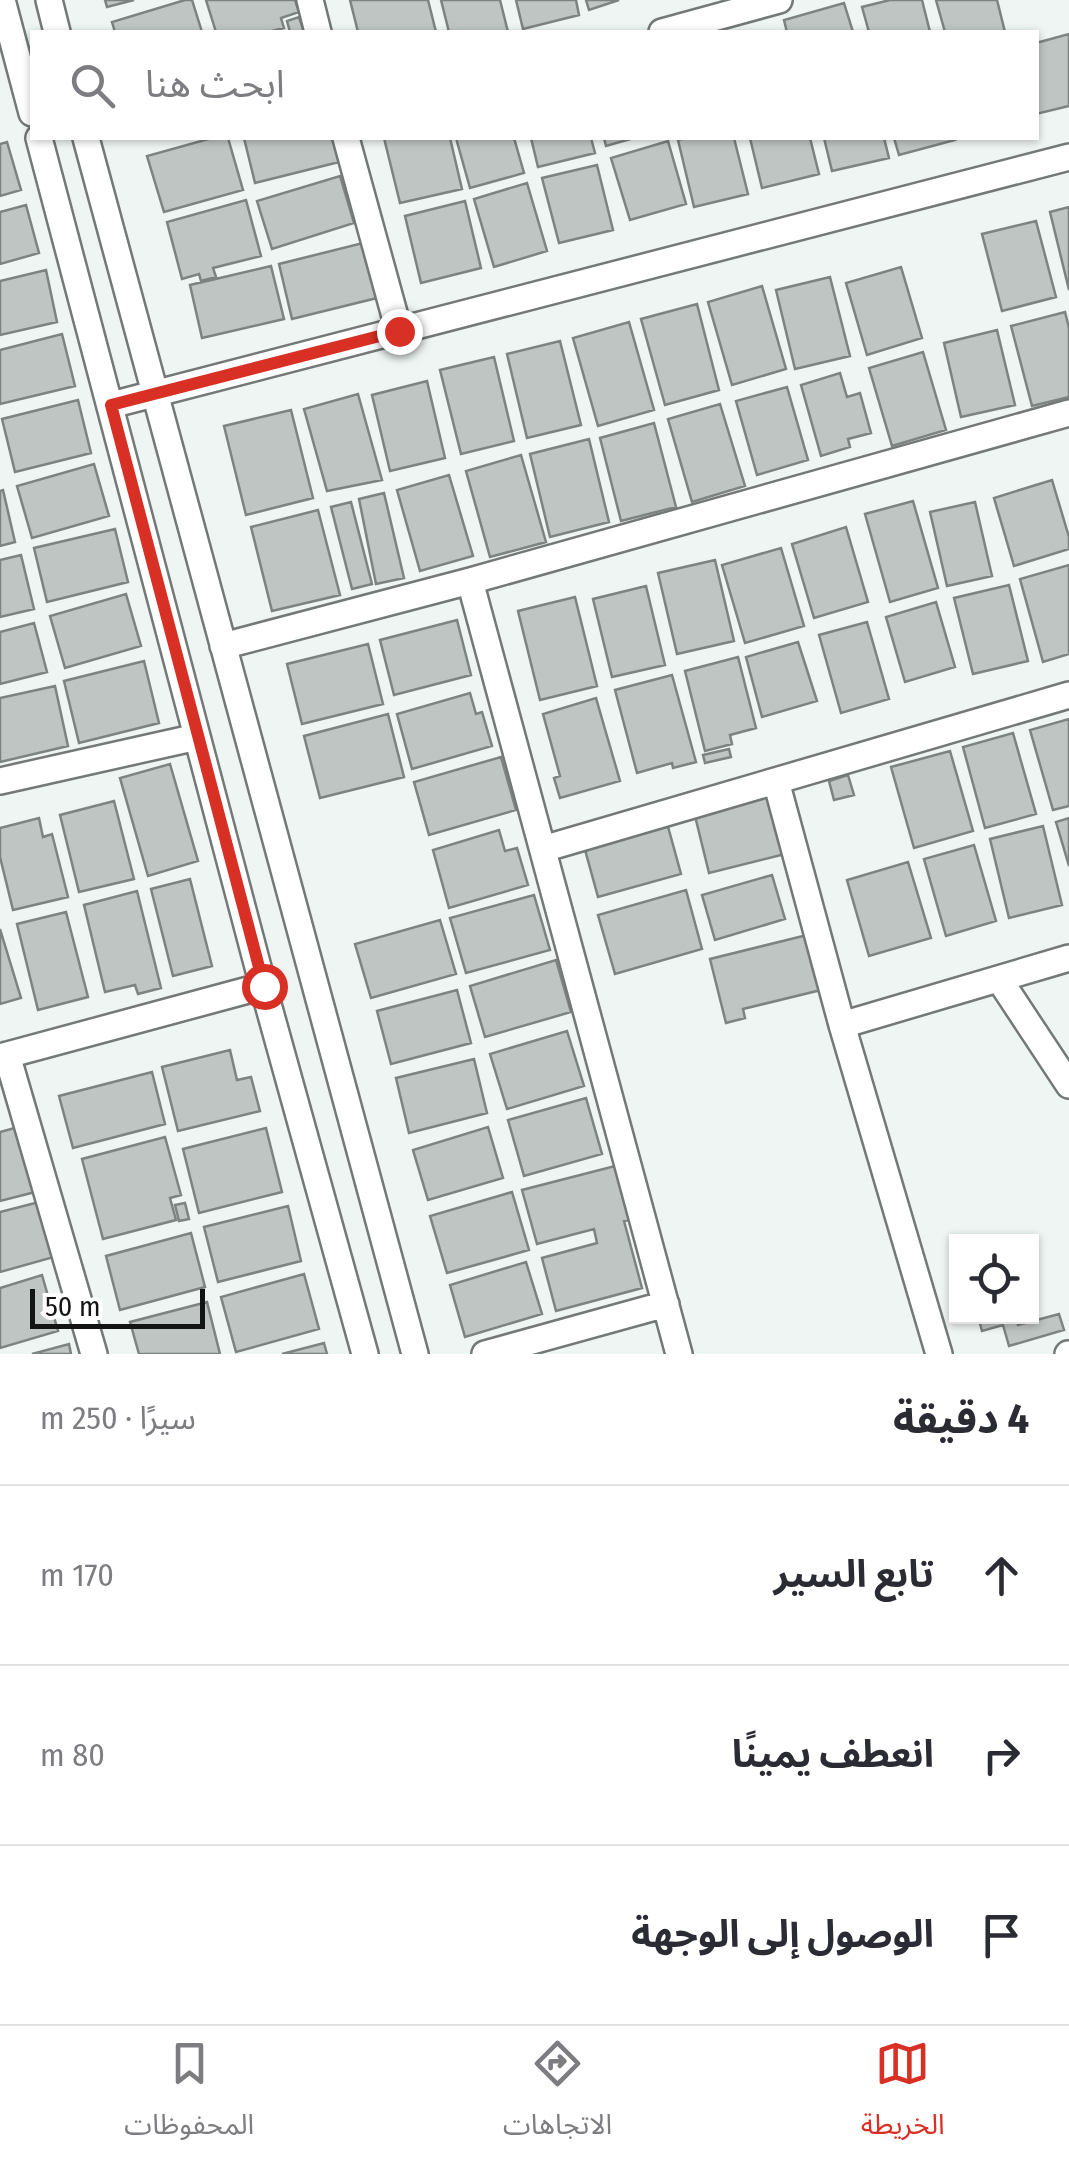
<!DOCTYPE html>
<html lang="ar">
<head>
<meta charset="utf-8">
<style>
  body { margin:0; font-family:"Fira Sans Condensed","Noto Sans Arabic",sans-serif; background:#f2f2f3; color:#2b2b33; direction:rtl }
  .controls { position:absolute; right:30px; bottom:30px; display:grid; overflow:hidden; border-radius:0px; box-shadow:0 2px 8px #0004 }
  .controls button { width:90px; height:90px; display:grid; place-items:center; padding:0; border:0; border-bottom:2px solid #e1e1e2; background:#fff; color:#2b2b33; font:50px sans-serif }
  .scale { position:absolute; left:30px; bottom:25px; width:175px; box-sizing:border-box; padding-left:10px; border:5px solid #131515; border-top:0; font-size:28px; line-height:35px; white-space:nowrap; color:#131515; -webkit-text-stroke:8px #fff; paint-order:stroke }
  .stop { position:absolute; width:30px; height:30px; margin:-22px; border:8px solid #d93025; border-radius:50%; background:#fff }
  .stop.end { background:#d93025; border-color:#fff; box-shadow:0 2px 10px #0008 }
  .list { margin:0; padding:0; list-style:none }
  h2 { display:flex; justify-content:space-between; align-items:center; height:130px; margin:0; padding:0 40px; font-size:42px }
  h2 small { font-size:32px; font-weight:400; color:#7c7c81 }
  .list li { display:grid; grid-template-columns:65px 1fr auto; gap:30px; align-items:center; box-sizing:border-box; height:180px; padding:0 40px; border-top:2px solid #e1e1e2 }
  .list b { display:block; font-size:38px; white-space:nowrap }
  .list em { font-size:32px; font-style:normal; color:#7c7c81 }
  .icon { flex:none; width:55px; height:55px; fill:none; stroke:currentColor; stroke-width:2; stroke-linecap:round; stroke-linejoin:round }
  .map { position:relative; flex:none; width:1069px; height:1354px; overflow:hidden; direction:ltr }
  .search { position:absolute; background:#fff; box-shadow:0 2px 8px #0004; left:30px; right:30px; top:30px; height:110px; display:flex; align-items:center; gap:25px; box-sizing:border-box; padding:0 35px; border-radius:0px; color:#7c7c81; font-size:38px }
  .sheet { height:670px; background:#fff }
  nav { display:flex; justify-content:space-around; align-items:center; box-sizing:border-box; height:140px; border-top:2px solid #e1e1e2; background:#fff; font-size:28px; color:#7c7c81 }
  nav a { display:grid; justify-items:center; gap:5px }
  nav .on { color:#d93025 }
  .map>svg:first-child { display:block }
</style>
</head>
<body>
<div class="map">
<svg width="1069" height="1354" viewBox="0 0 1069 1354">
  <rect width="100%" height="100%" fill="#eef5f3"/>
  <path fill="#bec5c3" stroke="#7d8381" stroke-width="2.5" d="M105,0H134L107,7Z
    M185,0H192L202,32H115L112,22Z
    M206,0H295L299,12L281,18L284,28L268,32H216Z
    M350,0H428L436,32H358Z
    M441,0H500L508,32H449Z
    M516,0H576L579,15L523,29Z
    M586,0H619L589,10Z
    M890,0H922L930,32H869L862,7Z
    M936,0H997L1005,32H945Z
    M844,3L853,32H787L784,20Z
    M299,17L304,32H290L287,21Z
    M1069,34V106L1036,114V43Z
    M212,138H228L243,190L164,212L147,156Z
    M244,138H333L339,162L255,183Z
    M384,138H450L462,189L400,203Z
    M456,138H514L524,173L470,188Z
    M531,138H591L595,153L538,167Z
    M604,138H634L606,146Z
    M686,138H734L748,194L694,207L678,140Z
    M750,138H810L819,174L762,188Z
    M824,138H884L889,158L832,171Z
    M894,138H954L955,140L899,155Z
    M668,141L686,204L630,220L611,158Z
    M7,142L21,190L0,196V144Z
    M597,165L613,230L559,243L542,178Z
    M340,176L354,223L272,249L257,201Z
    M527,183L547,251L494,267L474,199Z
    M246,200L261,256L213,268L216,277L201,281L199,274L182,279L167,222Z
    M465,201L481,268L421,283L405,216Z
    M26,205L39,253L0,264V212Z
    M1069,207V290L1050,212Z
    M1036,221L1056,297L1002,311L982,234Z
    M367,242L381,297L292,319L279,264Z
    M271,266L284,319L202,338L190,285Z
    M901,267L922,338L867,355L846,283Z
    M46,270L57,322L0,335V281Z
    M830,277L850,356L795,369L776,290Z
    M762,286L786,369L732,385L708,302Z
    M697,304L719,390L665,405L641,319Z
    M1065,312L1069,328V397L1032,406L1011,326Z
    M629,322L654,410L598,426L573,338Z
    M997,330L1015,405L961,417L944,343Z
    M62,334L75,386L0,404V350Z
    M560,341L581,425L527,438L507,354Z
    M923,352L946,430L892,446L869,368Z
    M494,357L514,441L461,454L440,370Z
    M840,373L847,397L860,393L871,433L848,439L850,447L821,456L801,385Z
    M427,381L445,458L390,471L372,395Z
    M787,387L808,460L757,475L736,401Z
    M358,394L382,480L327,491L304,409Z
    M78,400L91,453L15,472L2,419Z
    M720,404L745,486L692,502L668,419Z
    M291,410L313,498L246,515L224,426Z
    M654,423L676,507L621,521L600,438Z
    M589,439L609,522L550,537L530,454Z
    M521,455L546,542L490,557L466,471Z
    M94,464L109,516L32,538L17,486Z
    M449,475L473,556L420,571L397,490Z
    M1052,480L1069,537V549L1014,566L994,498Z
    M3,490L15,542L0,546V491Z
    M384,493L404,578L376,584L359,499Z
    M913,501L938,588L890,602L865,514Z
    M351,502L372,584L352,589L331,507Z
    M975,502L992,576L947,586L930,512Z
    M318,510L340,595L272,611L251,527Z
    M846,527L868,602L814,618L792,544Z
    M115,529L128,582L47,602L34,548Z
    M781,548L804,626L745,643L722,565Z
    M21,555L34,609L0,617V560Z
    M715,560L734,641L677,654L658,573Z
    M1069,565V654L1043,662L1020,579Z
    M1009,585L1028,661L973,674L954,598Z
    M646,586L665,665L612,677L593,599Z
    M126,594L141,646L65,668L50,616Z
    M575,597L597,686L540,700L518,611Z
    M936,602L955,667L905,682L886,617Z
    M457,620L471,675L394,695L380,640Z
    M867,622L889,699L841,713L819,635Z
    M34,623L47,672L0,684V632Z
    M798,642L817,701L762,717L746,657Z
    M368,644L383,704L302,724L287,664Z
    M738,657L756,728L730,735L732,744L705,751L685,671Z
    M144,661L159,723L79,743L64,681Z
    M672,675L696,762L673,768L672,763L637,773L615,690Z
    M55,686L68,746L0,762V698Z
    M470,693L476,714L482,712L492,746L412,769L397,714Z
    M596,698L620,781L560,798L554,778L560,776L543,714Z
    M388,714L404,777L320,798L304,736Z
    M1069,719V806L1053,810L1030,730Z
    M1013,733L1036,814L985,828L963,747Z
    M729,749L731,757L705,763L703,755Z
    M950,751L973,831L914,848L891,767Z
    M501,757L516,810L429,835L414,782Z
    M170,764L198,861L148,876L120,778Z
    M848,775L854,795L834,800L829,781Z
    M774,792L789,853L709,873L694,812Z
    M114,801L134,879L79,892L60,815Z
    M39,818L43,837L52,834L68,897L13,910L0,857V828Z
    M1069,818V866L1056,822Z
    M667,823L681,874L598,897L584,846Z
    M1043,826L1062,905L1009,918L990,839Z
    M499,830L505,851L517,848L528,885L449,908L433,850Z
    M974,845L996,921L946,936L924,859Z
    M908,862L931,938L869,956L847,880Z
    M772,875L785,919L715,940L702,895Z
    M190,879L212,966L173,976L151,889Z
    M686,890L702,949L615,974L598,915Z
    M137,891L161,988L138,994L135,985L105,992L84,905Z
    M534,895L550,950L466,973L450,918Z
    M66,912L88,997L38,1010L17,924Z
    M440,920L456,974L371,998L355,944Z
    M0,929L21,998L0,1004Z
    M807,935L821,990L743,1009L745,1018L726,1023L710,959Z
    M556,960L571,1012L485,1037L470,986Z
    M457,990L471,1043L391,1064L377,1011Z
    M567,1031L584,1086L507,1109L490,1054Z
    M230,1050L237,1080L251,1077L260,1111L178,1131L162,1067Z
    M474,1059L487,1113L409,1133L396,1078Z
    M152,1072L165,1124L73,1148L59,1096Z
    M586,1098L602,1154L524,1176L508,1120Z
    M18,1127L35,1192L0,1201V1132Z
    M488,1127L503,1178L428,1200L413,1150Z
    M266,1128L282,1192L199,1213L183,1149Z
    M165,1137L181,1195L170,1198L176,1220L103,1239L82,1159Z
    M615,1166L629,1220L624,1221L642,1288L556,1311L542,1258L597,1243L594,1229L537,1244L522,1190Z
    M512,1192L529,1250L447,1273L430,1216Z
    M39,1202L54,1257L0,1272V1212Z
    M185,1203L189,1219L179,1221L175,1205Z
    M288,1206L301,1261L218,1282L204,1227Z
    M191,1233L205,1287L120,1310L106,1256Z
    M526,1262L542,1314L465,1337L450,1285Z
    M304,1274L319,1329L236,1352L221,1297Z
    M42,1275L58,1331L0,1348V1288Z
    M207,1302L220,1354H139L130,1322Z
    M1059,1314L1064,1330L1009,1346L1003,1325L982,1331L978,1316H1015L1018,1325Z
    M324,1343L327,1354H282Z
    M69,1344L71,1354H32Z"/>
  <g fill="none" stroke-linecap="round" stroke-linejoin="round">
    <g stroke="#737977" stroke-width="30">
      <path id="minor" d="M2,0L32,113
        M49,0L57,32
        M310,0L318,32
        M662,32L779,0
        M39,138L263,986L365,1354
        M86,138L415,1354
        M346,138L399,331
        M111,405L1069,157
        M470,581L679,1354
        M223,646L470,581L1069,413
        M0,781L197,737
        M776,781L842,1025L939,1354
        M543,849L1069,695
        M999,979L1069,1085
        M842,1025L1069,958
        M7,1055L94,1354
        M0,1057L263,986
        M485,1354L666,1304
        M1068,1354H1069"/>
    </g>
    <use href="#minor" stroke="#fff" stroke-width="25"/>
  </g>
  <g fill="none" stroke-linecap="round" stroke-linejoin="round">
    <path stroke="#d93025" stroke-width="12" d="M264,986L111,405L399,331"/>
  </g>
</svg>
<div class="controls">
<button><svg class="icon" aria-label="locate" viewBox="0 0 24 24"><circle cx="12" cy="12" r="6"/><path d="M12 2v4M12 18v4M2 12h4M18 12h4"/></svg></button>
</div>
<div class="scale">50 m</div>
<div class="stop" style="left:264px;top:986px"></div>
<div class="stop end" style="left:399px;top:331px"></div>
<div class="search"><svg class="icon" aria-label="search" viewBox="0 0 24 24"><circle cx="10" cy="10" r="6"/><path d="M15 15l6 6"/></svg>ابحث هنا</div>
</div>
<section class="sheet">
<h2>4 دقيقة<small>سيرًا · 250 m</small></h2>
<ul class="list">
<li><svg class="icon" aria-label="ahead" viewBox="0 0 24 24"><path d="M12 20V5M6 11l6-6 6 6"/></svg><div><b>تابع السير</b></div><em>170 m</em></li>
<li><svg class="icon" aria-label="right" viewBox="0 0 24 24"><path d="M7 20v-9h11M14 6l5 5-5 5"/></svg><div><b>انعطف يمينًا</b></div><em>80 m</em></li>
<li><svg class="icon" aria-label="arrive" viewBox="0 0 24 24"><path d="M6 21V4h12l-3 4 3 4H6"/></svg><div><b>الوصول إلى الوجهة</b></div></li>
</ul>
</section>
<nav>
<a class="on"><svg class="icon" aria-label="map" viewBox="0 0 24 24"><path d="M3 6l6-2 6 2 6-2v14l-6 2-6-2-6 2zM9 4v14M15 6v14"/></svg>الخريطة</a>
<a><svg class="icon" aria-label="directions" viewBox="0 0 24 24"><path d="M12 3l9 9-9 9-9-9zM9 14v-3h6M13 9l2 2-2 2"/></svg>الاتجاهات</a>
<a><svg class="icon" aria-label="saved" viewBox="0 0 24 24"><path d="M7 4h10v16l-5-4-5 4z"/></svg>المحفوظات</a>
</nav>
</body>
</html>
